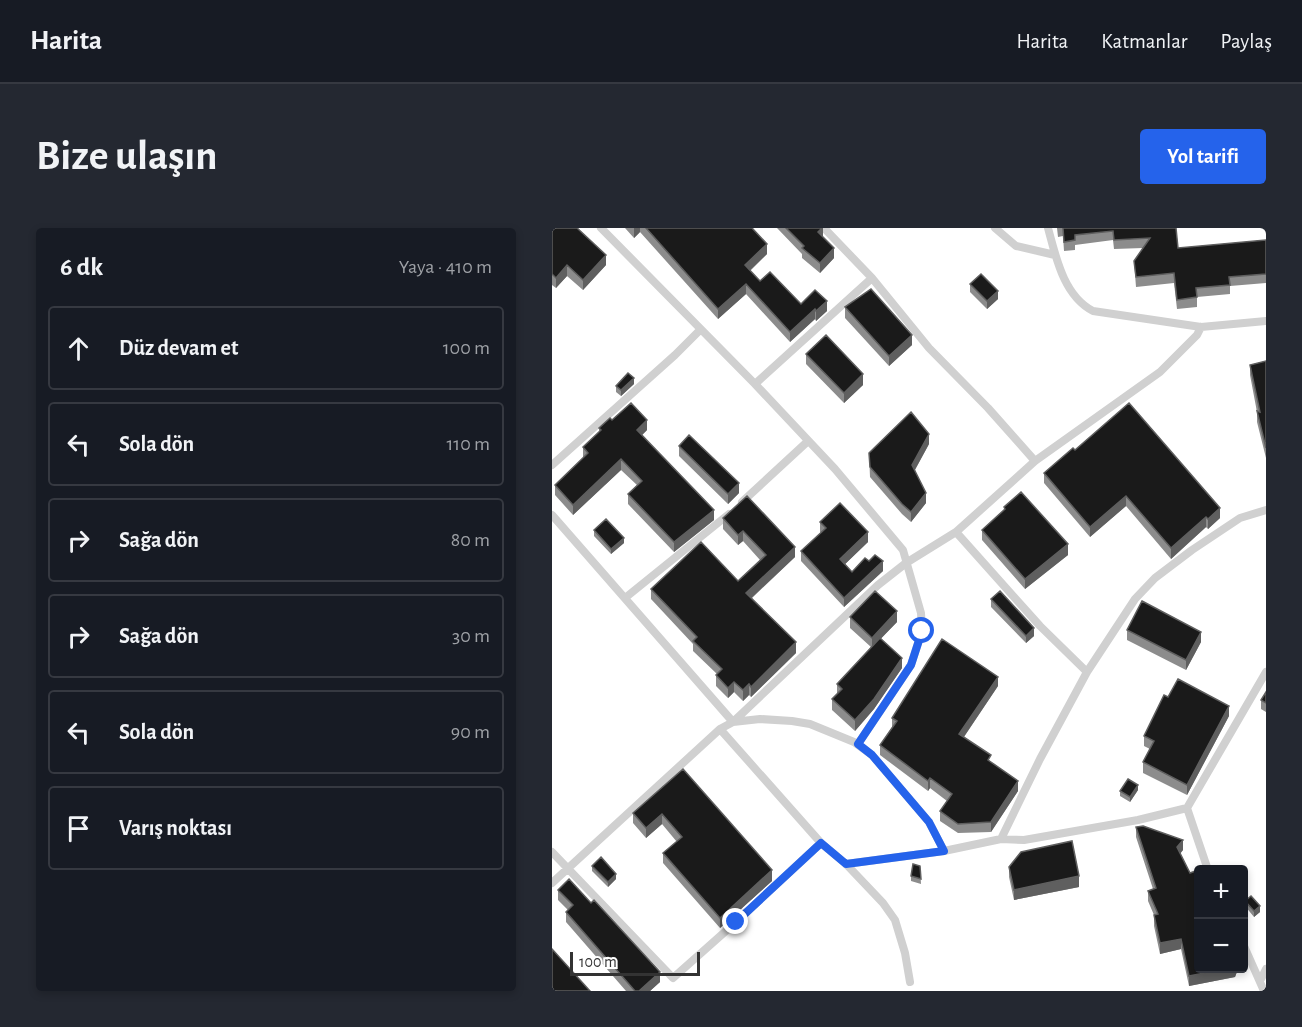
<!DOCTYPE html>
<html lang="tr">
<head>
<meta charset="utf-8">
<style>
  body { margin:0; font-family:"Alegreya Sans",sans-serif; background:#242831; color:#f1f3f6 }
  .controls { position:absolute; right:18px; bottom:18px; display:grid; overflow:hidden; border-radius:6px; box-shadow:0 3px 9px #0003 }
  .controls button { width:54px; height:54px; display:grid; place-items:center; padding:0; border:0; border-bottom:2px solid #363941; background:#171b24; color:#f1f3f6; font:30px sans-serif }
  .scale { position:absolute; left:18px; bottom:15px; width:130px; box-sizing:border-box; padding-left:6px; border:3px solid #333; border-top:0; font-size:16px; line-height:21px; white-space:nowrap; color:#333; -webkit-text-stroke:4px #fff; paint-order:stroke }
  .stop { position:absolute; width:18px; height:18px; margin:-14px; border:4px solid #2563eb; border-radius:50%; background:#fff }
  .stop.end { background:#2563eb; border-color:#fff; box-shadow:0 2px 6px #0008 }
  .list { margin:0; padding:0; list-style:none }
  h2 { display:flex; justify-content:space-between; align-items:center; height:78px; margin:0; padding:0 24px; font-size:26px }
  h2 small { font-size:20px; font-weight:400; color:#9ea1a6 }
  .list li { display:grid; grid-template-columns:39px 1fr auto; gap:18px; align-items:center; box-sizing:border-box; height:84px; margin:0 12px 12px; padding:0 12px; border:2px solid #363941; border-radius:6px }
  .list b { display:block; font-size:22px; white-space:nowrap }
  .list em { font-size:20px; font-style:normal; color:#9ea1a6 }
  .icon { flex:none; width:33px; height:33px; fill:none; stroke:currentColor; stroke-width:2; stroke-linecap:round; stroke-linejoin:round }
  .map { position:relative; flex:none; width:714px; height:763px; overflow:hidden; border-radius:6px }
  header { display:flex; align-items:center; gap:36px; box-sizing:border-box; height:84px; padding:0 30px; background:#171b24; border-bottom:2px solid #363941 }
  header strong { font-size:28px }
  nav { display:flex; gap:33px; margin-inline-start:auto; font-size:21px }
  .intro { display:flex; align-items:center; justify-content:space-between; box-sizing:border-box; height:144px; padding:0 36px }
  h1 { margin:0; font-size:42px }
  .button { padding:15px 27px; border-radius:6px; background:#2563eb; color:#fff; font-size:21px; font-weight:700 }
  main { display:flex; gap:36px; padding:0 36px }
  aside { flex:1; background:#171b24; border-radius:6px; box-shadow:0 3px 9px #0003 }
  .map>svg:first-child { display:block }
</style>
</head>
<body>
<header>
<strong>Harita</strong>
<nav><a>Harita</a><a>Katmanlar</a><a>Paylaş</a></nav>
</header>
<div class="intro"><h1>Bize ulaşın</h1><a class="button">Yol tarifi</a></div>
<main>
<aside>
<h2>6 dk<small>Yaya · 410 m</small></h2>
<ul class="list">
<li><svg class="icon" aria-label="ahead" viewBox="0 0 24 24"><path d="M12 20V5M6 11l6-6 6 6"/></svg><div><b>Düz devam et</b></div><em>100 m</em></li>
<li><svg class="icon" aria-label="left" viewBox="0 0 24 24"><path d="M17 20v-9H6M10 6l-5 5 5 5"/></svg><div><b>Sola dön</b></div><em>110 m</em></li>
<li><svg class="icon" aria-label="right" viewBox="0 0 24 24"><path d="M7 20v-9h11M14 6l5 5-5 5"/></svg><div><b>Sağa dön</b></div><em>80 m</em></li>
<li><svg class="icon" aria-label="right" viewBox="0 0 24 24"><path d="M7 20v-9h11M14 6l5 5-5 5"/></svg><div><b>Sağa dön</b></div><em>30 m</em></li>
<li><svg class="icon" aria-label="left" viewBox="0 0 24 24"><path d="M17 20v-9H6M10 6l-5 5 5 5"/></svg><div><b>Sola dön</b></div><em>90 m</em></li>
<li><svg class="icon" aria-label="arrive" viewBox="0 0 24 24"><path d="M6 21V4h12l-3 4 3 4H6"/></svg><div><b>Varış noktası</b></div></li>
</ul>
</aside>
<div class="map">
<svg width="714" height="763" viewBox="0 0 714 763">
  <rect width="100%" height="100%" fill="#fff"/>
  <g fill="none" stroke-linecap="round" stroke-linejoin="round">
    <path stroke="#d0d0d0" stroke-width="8" d="M49,0L203,156L283,241L351,322L369,385L370,403L359,437L306,516
      M272,0L320,50L377,120L436,180L483,233
      M443,0L464,18L503,27
      M496,0C504,30 512,68 541,83L649,99L714,93
      M203,156L320,50
      M0,237L123,127L148,102
      M190,274L255,214
      M0,287L181,494L326,357L354,335L404,304L483,233L608,144L645,107L649,99
      M404,304L488,398L535,444
      M73,370L177,286
      M168,501L269,615L294,636L331,675L343,692L353,725L358,754
      M635,580L656,642
      M449,611L488,531L535,444L583,371L603,350L640,322L688,290L714,282
      M0,624L121,750L184,694L269,615
      M294,636L392,623L449,611L472,612L586,592L635,580L714,444
      M0,655L168,501L181,494L208,491L240,493L258,496L302,514L320,527L377,594L392,623
      M692,718L712,763
      M708,753L714,741"/>
  </g>
  <path fill="#8c8c8c" d="M0,0H26L54,37L31,62L15,48L4,60L0,57Z
    M73,0H200L215,26L198,43L208,53L249,76L275,83L264,93L263,91L238,114L194,66L166,91L88,4L82,10Z
    M225,0H271V9L282,30L268,45L250,30V26Z
    M505,0H624L626,20L714,12V55L678,58V66L645,69V79L625,81L622,55L584,59L582,33L591,20L562,21L561,12L523,17V22L512,23L511,8L506,9Z
    M418,56L446,71L435,81L418,64Z
    M293,79L360,117L337,138L293,90Z
    M254,126L311,157L292,175L254,136Z
    M714,133V230L705,194V184L698,147V137Z
    M82,156L69,168L64,164V158Z
    M60,192L95,202L90,207L162,292L122,324L76,276V266L85,257L69,242L21,287L3,267V257L31,230V219L47,204V200Z
    M377,216L363,242L374,275L359,294L350,286L318,249L317,225Z
    M127,218L187,265L176,276L127,228Z
    M523,222L668,290L656,301L654,299L619,331L574,278L538,309L492,255V245Z
    M452,279L516,327L473,361L430,312V302L452,283Z
    M171,290L243,329L200,370L244,425L199,469L197,467L191,473L182,464L176,470L164,458V447L165,446L141,423V416L99,371V361L186,353L208,332L191,313L186,317L171,301Z
    M268,294L316,314L293,336L300,344L317,333L331,343L292,379L249,333V323L269,305L268,304Z
    M42,302L72,315L59,326L42,308Z
    M439,371L482,408L474,415L439,379Z
    M298,389L345,394L329,410L350,440L322,481L303,503L280,482V471L285,466V456L319,419L298,400Z
    M575,402L649,414L634,442L575,412Z
    M446,458L412,509L439,534L466,563L439,604L406,605L388,593V583L395,573L378,560L376,563L328,527V517L340,499V490Z
    M714,464V484L709,481V472Z
    M616,469L677,488L635,567L591,545V534L598,521L592,518V508Z
    M131,541L220,653L168,700L111,635V625L125,614L110,596L94,610L81,595V585Z
    M586,562L578,574L568,568V563Z
    M584,599L631,622L628,625L646,741H686L683,749L637,758L629,721L608,726L602,698V687L596,673V663L601,661L584,609Z
    M40,638L64,651L56,659L40,643Z
    M368,638L369,656L359,653V648Z
    M457,639L527,659L462,672L457,649Z
    M6,662L108,754L98,763H74L14,694V684L16,682L6,672Z
    M693,673L708,684L702,689L693,678Z"/>
  <path fill="#5f5f5f" d="M82,0H88V4L82,10Z
    M270,0H271V9L266,4Z
    M215,16V26L193,47V37Z
    M282,20V30L268,45V35Z
    M54,27V37L31,62V52Z
    M15,37V48L4,60V50Z
    M194,56V66L166,91V81Z
    M446,63V71L435,81V73Z
    M275,73V83L264,93V83Z
    M263,81V91L238,114V104Z
    M360,107V117L337,138V128Z
    M311,146V157L292,175V165Z
    M82,150V156L69,168V162Z
    M95,192V202L85,212V202Z
    M377,206V216L360,247V237Z
    M69,231V242L21,287V277Z
    M187,255V265L176,276V266Z
    M374,265V275L359,294V284Z
    M574,268V278L538,309V299Z
    M668,280V290L656,301V291Z
    M162,282V292L122,324V314Z
    M654,289V299L619,331V320Z
    M191,303V313L186,317V307Z
    M316,304V314L288,341V331Z
    M72,310V315L59,326V321Z
    M516,316V327L473,361V351Z
    M243,319V329L194,375V365Z
    M331,333V343L292,379V370Z
    M345,383V394L320,420V410Z
    M482,400V408L474,415V408Z
    M649,404V414L634,442V432Z
    M244,414V425L199,469V459Z
    M350,430V440L322,481L303,503V492Z
    M446,449V458L407,516V506Z
    M182,454V464L176,470V460Z
    M197,456V467L191,473V462Z
    M677,478V488L635,567V557Z
    M378,550V560L376,563V553Z
    M466,553V563L439,604V594Z
    M586,557V562L578,574V569Z
    M110,586V596L94,610V600Z
    M631,612V622L625,630V619Z
    M220,642V653L168,700V690Z
    M64,646V651L56,659V654Z
    M527,648V659L462,672V662Z
    M708,678V684L702,689V683Z
    M629,711V721L608,726V715Z
    M673,741H686L683,749L637,758V748Z
    M108,744V754L98,763H87Z"/>
  <path fill="#1a1a1a" stroke="#5f5f5f" stroke-width="1.5" d="M0,0H25L54,27L31,52L15,37L4,50L0,46Z
    M94,0H200L215,16L193,37L208,53L218,44L249,76L263,62L275,73L264,83L263,81L238,104L194,56L166,81Z
    M234,0H270L266,4L282,20L268,35L250,20L252,18Z
    M511,0H624L626,20L714,12V46L677,49L678,57L644,60L645,69L625,72L622,45L584,49L582,33L598,10L562,12L561,3L523,7V12L512,14Z
    M429,46L446,63L435,73L418,56Z
    M319,61L360,107L337,128L293,79Z
    M274,107L311,146L292,165L254,126Z
    M714,133V220L705,183L708,184L698,137Z
    M76,145L82,150L69,162L64,158Z
    M79,175L95,192L85,202L162,282L122,314L76,266L90,253L69,231L21,277L3,257L36,225L31,219L49,202L47,200L58,190L60,192Z
    M577,175L668,280L656,291L654,289L619,320L574,268L538,299L492,245L521,220L523,222Z
    M359,184L377,206L360,237L374,265L359,284L350,276L318,239L317,225Z
    M137,207L187,255L176,266L127,218Z
    M469,264L516,316L473,351L430,302L453,281L452,279Z
    M195,268L243,319L194,365L244,414L199,459L197,456L191,462L182,454L176,460L164,447L170,441L141,413L145,409L99,361L149,314L186,353L214,327L191,303L186,307L171,290Z
    M288,275L316,304L288,331L300,344L313,330L317,333L323,327L331,333L292,370L249,323L274,300L268,294Z
    M54,291L72,310L59,321L42,302Z
    M323,363L345,383L320,410L298,389Z
    M448,363L482,400L474,408L439,371Z
    M590,373L649,404L634,432L575,402Z
    M328,410L350,430L322,471L303,492L280,471L290,461L285,456Z
    M390,411L446,449L407,506L439,527L436,532L466,553L439,594L406,596L388,583L400,566L378,550L376,553L328,517L345,493L340,490Z
    M626,451L677,478L635,557L591,534L602,513L592,508L612,467L616,469Z
    M714,464V475L709,472Z
    M131,541L220,642L168,690L111,625L130,609L110,586L94,600L81,585Z
    M576,551L586,557L578,569L568,563Z
    M591,598L631,612L625,619L638,645L646,642V741H673L637,748L629,711L608,715L602,687L606,686L596,663L604,660L584,599Z
    M520,613L527,648L462,662L457,639L469,624Z
    M49,629L64,646L56,654L40,638Z
    M361,636L368,638L369,651L359,648Z
    M17,651L39,675L42,672L108,744L87,763H83L14,684L21,677L6,662Z
    M699,668L708,678L702,683L693,673Z
    M0,721L38,763H0Z"/>
  <g fill="none" stroke-linecap="round" stroke-linejoin="round">
    <path stroke="#2563eb" stroke-width="8" d="M184,694L269,615L294,636L392,623L377,594L320,527L306,516L359,437L370,403"/>
  </g>
</svg>
<div class="controls">
<button>+</button>
<button>−</button>
</div>
<div class="scale">100 m</div>
<div class="stop" style="left:370px;top:403px"></div>
<div class="stop end" style="left:184px;top:694px"></div>
</div>
</main>
</body>
</html>
